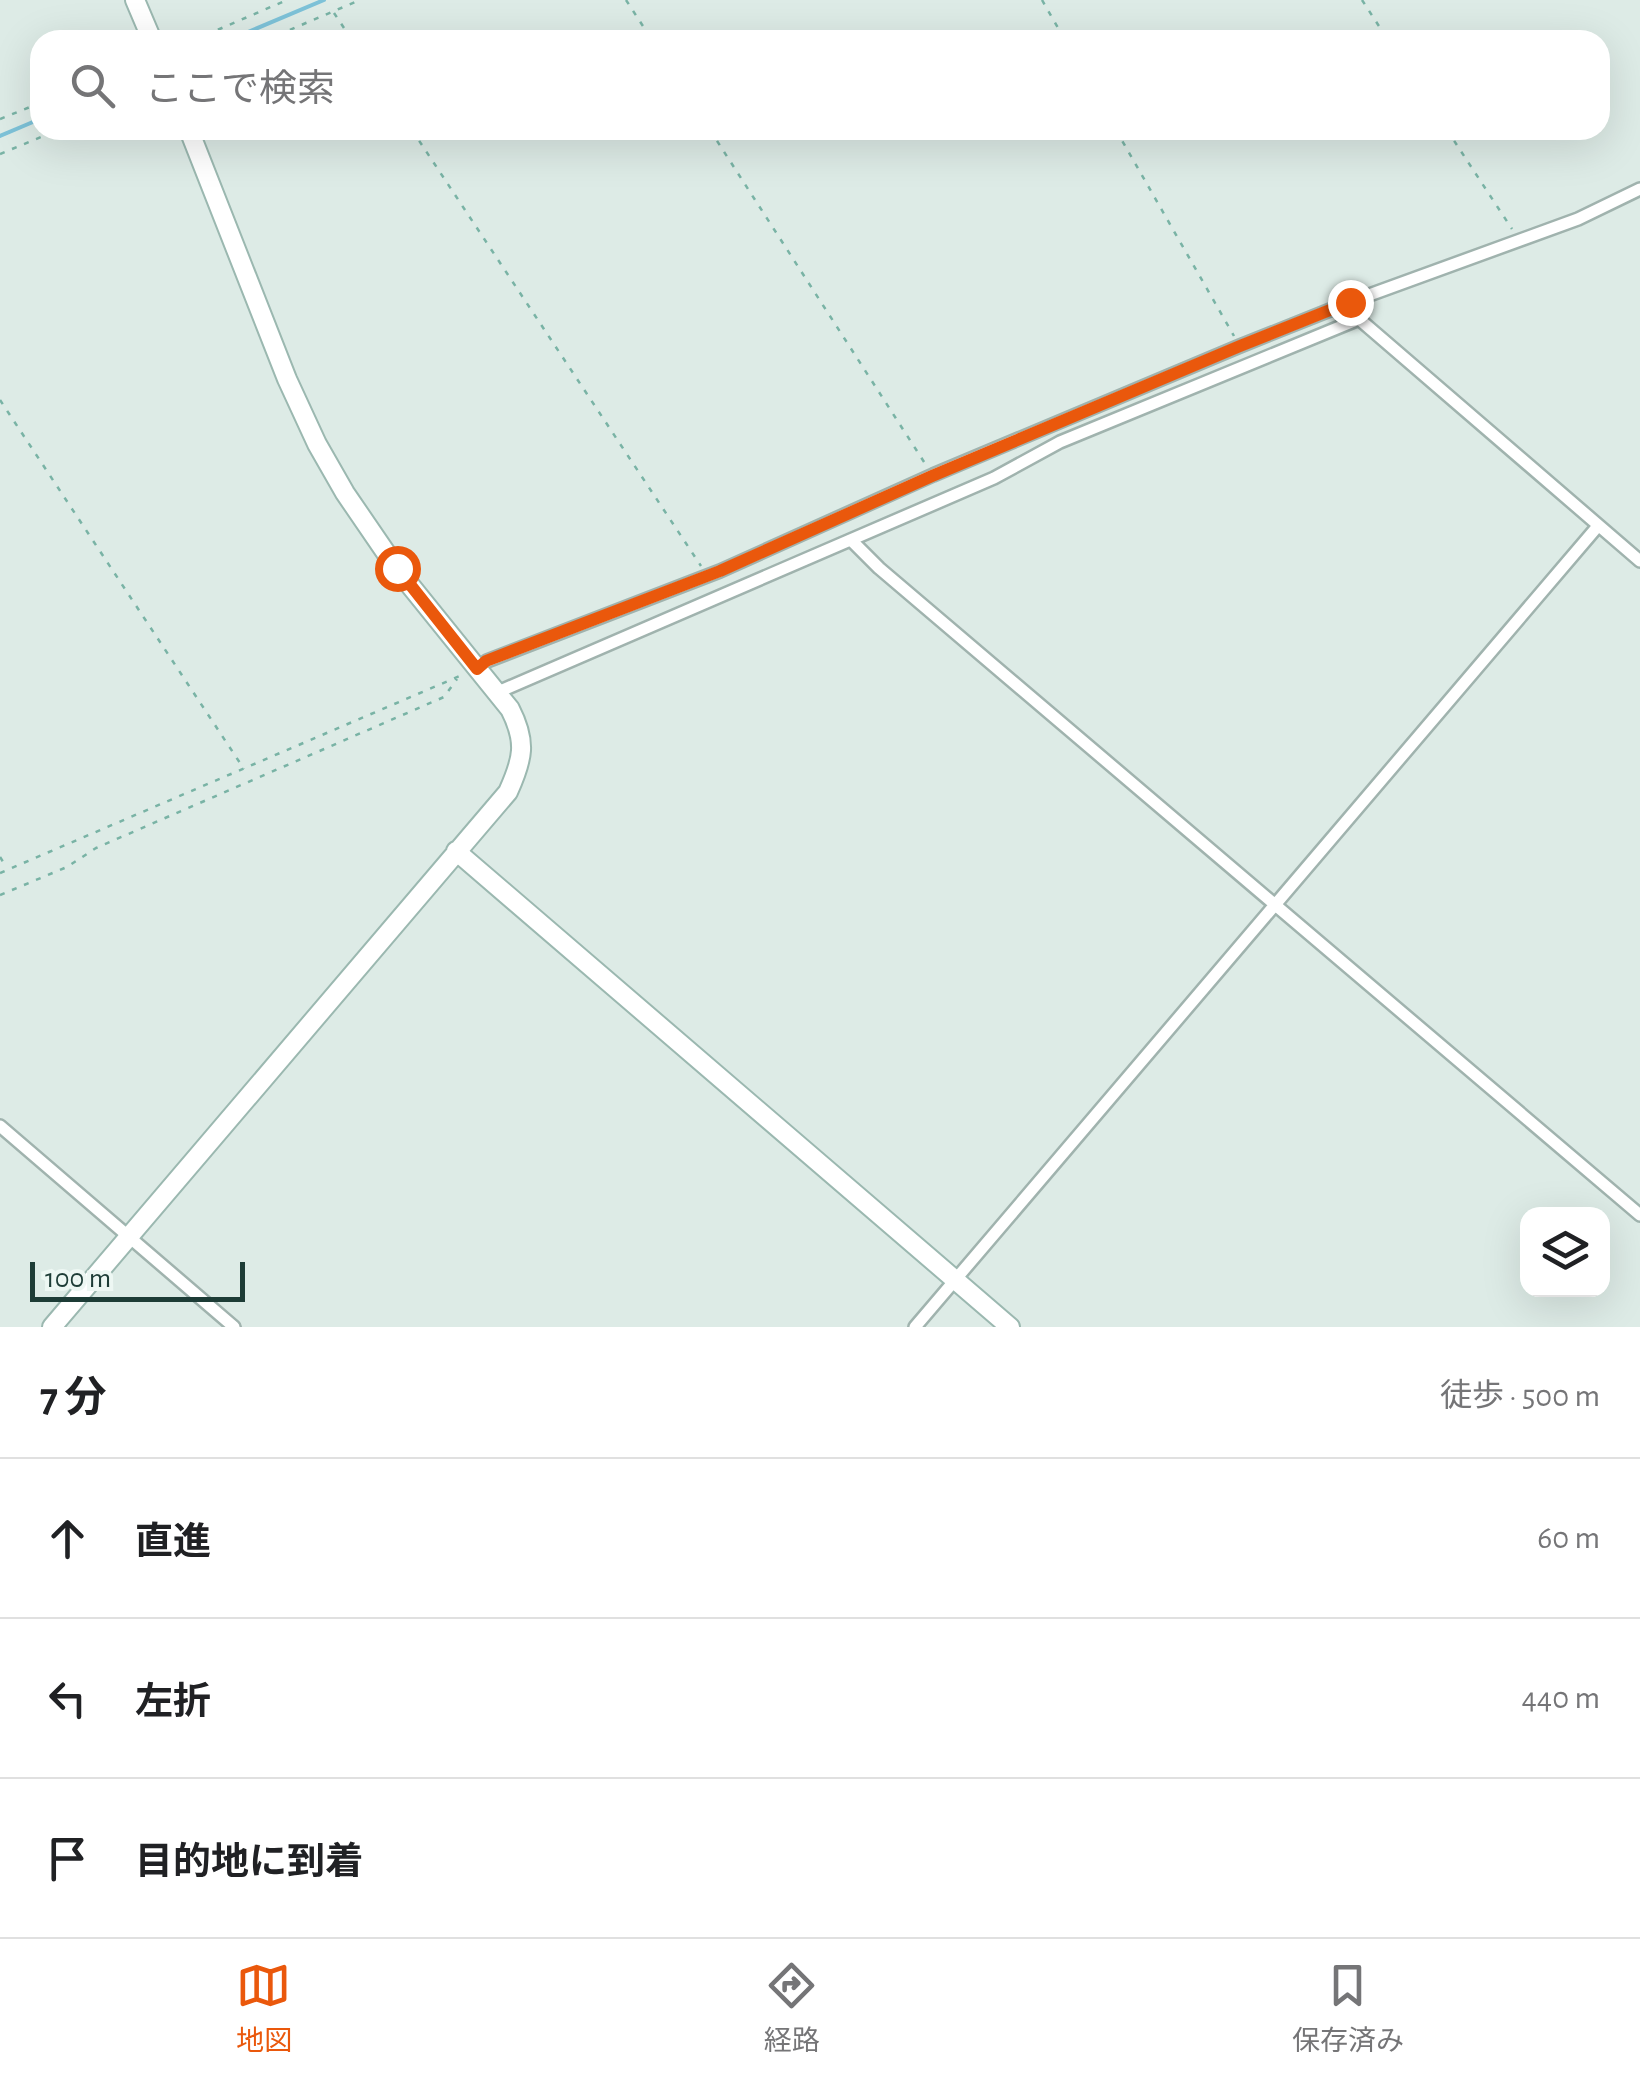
<!DOCTYPE html>
<html lang="ja">
<head>
<meta charset="utf-8">
<style>
  body { margin:0; font-family:"Alegreya Sans","Noto Sans JP",sans-serif; background:#f2f2f2; color:#202124 }
  .controls { position:absolute; right:30px; bottom:30px; display:grid; overflow:hidden; border-radius:20px; box-shadow:0 10px 40px #0002 }
  .controls button { width:90px; height:90px; display:grid; place-items:center; padding:0; border:0; border-bottom:2px solid #e0e0e0; background:#fff; color:#202124; font:50px sans-serif }
  .scale { position:absolute; left:30px; bottom:25px; width:215px; box-sizing:border-box; padding-left:10px; border:5px solid #1d3c36; border-top:0; font-size:28px; line-height:35px; white-space:nowrap; color:#1d3c36; -webkit-text-stroke:8px #edf7f3; paint-order:stroke }
  .stop { position:absolute; width:30px; height:30px; margin:-22px; border:8px solid #ea580c; border-radius:50%; background:#fff }
  .stop.end { background:#ea580c; border-color:#fff; box-shadow:0 2px 10px #0008 }
  .list { margin:0; padding:0; list-style:none }
  h2 { display:flex; justify-content:space-between; align-items:center; height:130px; margin:0; padding:0 40px; font-size:42px }
  h2 small { font-size:32px; font-weight:400; color:#757577 }
  .list li { display:grid; grid-template-columns:65px 1fr auto; gap:30px; align-items:center; box-sizing:border-box; height:160px; padding:0 40px; border-top:2px solid #e0e0e0 }
  .list b { display:block; font-size:38px; white-space:nowrap }
  .list em { font-size:32px; font-style:normal; color:#757577 }
  .icon { flex:none; width:55px; height:55px; fill:none; stroke:currentColor; stroke-width:2; stroke-linecap:round; stroke-linejoin:round }
  .map { position:relative; flex:none; width:1640px; height:1327px; overflow:hidden }
  .search { position:absolute; background:#fff; box-shadow:0 10px 40px #0002; left:30px; right:30px; top:30px; height:110px; display:flex; align-items:center; gap:25px; box-sizing:border-box; padding:0 35px; border-radius:30px; color:#757577; font-size:38px }
  .sheet { height:610px; background:#fff }
  nav { display:flex; justify-content:space-around; align-items:center; box-sizing:border-box; height:140px; border-top:2px solid #e0e0e0; background:#fff; font-size:28px; color:#757577 }
  nav a { display:grid; justify-items:center; gap:5px }
  nav .on { color:#ea580c }
  .map>svg:first-child { display:block }
</style>
</head>
<body>
<div class="map">
<svg width="1640" height="1327" viewBox="0 0 1640 1327">
  <rect width="100%" height="100%" fill="#ddebe6"/>
  <g fill="none" stroke-linecap="round" stroke-linejoin="round">
    <path stroke="#7dc2d8" stroke-width="4" d="M229,40L324,0
      M0,136L40,119"/>
    <g stroke="#a0b3ae" stroke-width="16">
      <path id="street" d="M1350,302L1359,319L1640,561
        M852,541L879,568L1640,1215
        M477,669L487,661L720,571L933,475L1240,346L1350,302L1578,219L1640,189
        M498,692L994,478L1060,442L1359,319
        M0,1126L234,1327
        M915,1327L1598,526"/>
    </g>
    <g stroke="#9bb8b0" stroke-width="22">
      <path id="secondary" d="M135,0L152,40
        M456,851L1010,1327
        M52,1327L508,792C523,759 527,742 510,709L397,569L345,493L317,444L287,379L189,130"/>
    </g>
    <path stroke="#79b3a5" stroke-width="2.5" stroke-dasharray="5 8" stroke-linecap="butt" d="M626,0L652,40
      M1042,0L1065,40
      M1362,0L1388,40
      M334,13L352,40
      M194,40L287,0
      M266,40L360,0
      M0,119L40,103
      M412,130L701,566
      M710,130L926,465
      M1116,130L1234,336
      M1447,130L1512,229
      M0,154L58,130
      M0,400L244,769
      M0,857L7,868
      M0,873L462,675
      M0,895L67,867L96,848L444,697L457,679"/>
    <use href="#street" stroke="#fff" stroke-width="11"/>
    <use href="#secondary" stroke="#fff" stroke-width="18"/>
  </g>
  <g fill="none" stroke-linecap="round" stroke-linejoin="round">
    <path stroke="#ea580c" stroke-width="12" d="M397,568L477,669L486,661L720,571L932,476L1240,346L1350,302"/>
  </g>
</svg>
<div class="controls">
<button><svg class="icon" aria-label="layers" viewBox="0 0 24 24"><path d="M12 4l9 5-9 5-9-5zM3 14l9 5 9-5"/></svg></button>
</div>
<div class="scale">100 m</div>
<div class="stop" style="left:397px;top:568px"></div>
<div class="stop end" style="left:1350px;top:302px"></div>
<div class="search"><svg class="icon" aria-label="search" viewBox="0 0 24 24"><circle cx="10" cy="10" r="6"/><path d="M15 15l6 6"/></svg>ここで検索</div>
</div>
<section class="sheet">
<h2>7 分<small>徒歩 · 500 m</small></h2>
<ul class="list">
<li><svg class="icon" aria-label="ahead" viewBox="0 0 24 24"><path d="M12 20V5M6 11l6-6 6 6"/></svg><div><b>直進</b></div><em>60 m</em></li>
<li><svg class="icon" aria-label="left" viewBox="0 0 24 24"><path d="M17 20v-9H6M10 6l-5 5 5 5"/></svg><div><b>左折</b></div><em>440 m</em></li>
<li><svg class="icon" aria-label="arrive" viewBox="0 0 24 24"><path d="M6 21V4h12l-3 4 3 4H6"/></svg><div><b>目的地に到着</b></div></li>
</ul>
</section>
<nav>
<a class="on"><svg class="icon" aria-label="map" viewBox="0 0 24 24"><path d="M3 6l6-2 6 2 6-2v14l-6 2-6-2-6 2zM9 4v14M15 6v14"/></svg>地図</a>
<a><svg class="icon" aria-label="directions" viewBox="0 0 24 24"><path d="M12 3l9 9-9 9-9-9zM9 14v-3h6M13 9l2 2-2 2"/></svg>経路</a>
<a><svg class="icon" aria-label="saved" viewBox="0 0 24 24"><path d="M7 4h10v16l-5-4-5 4z"/></svg>保存済み</a>
</nav>
</body>
</html>
